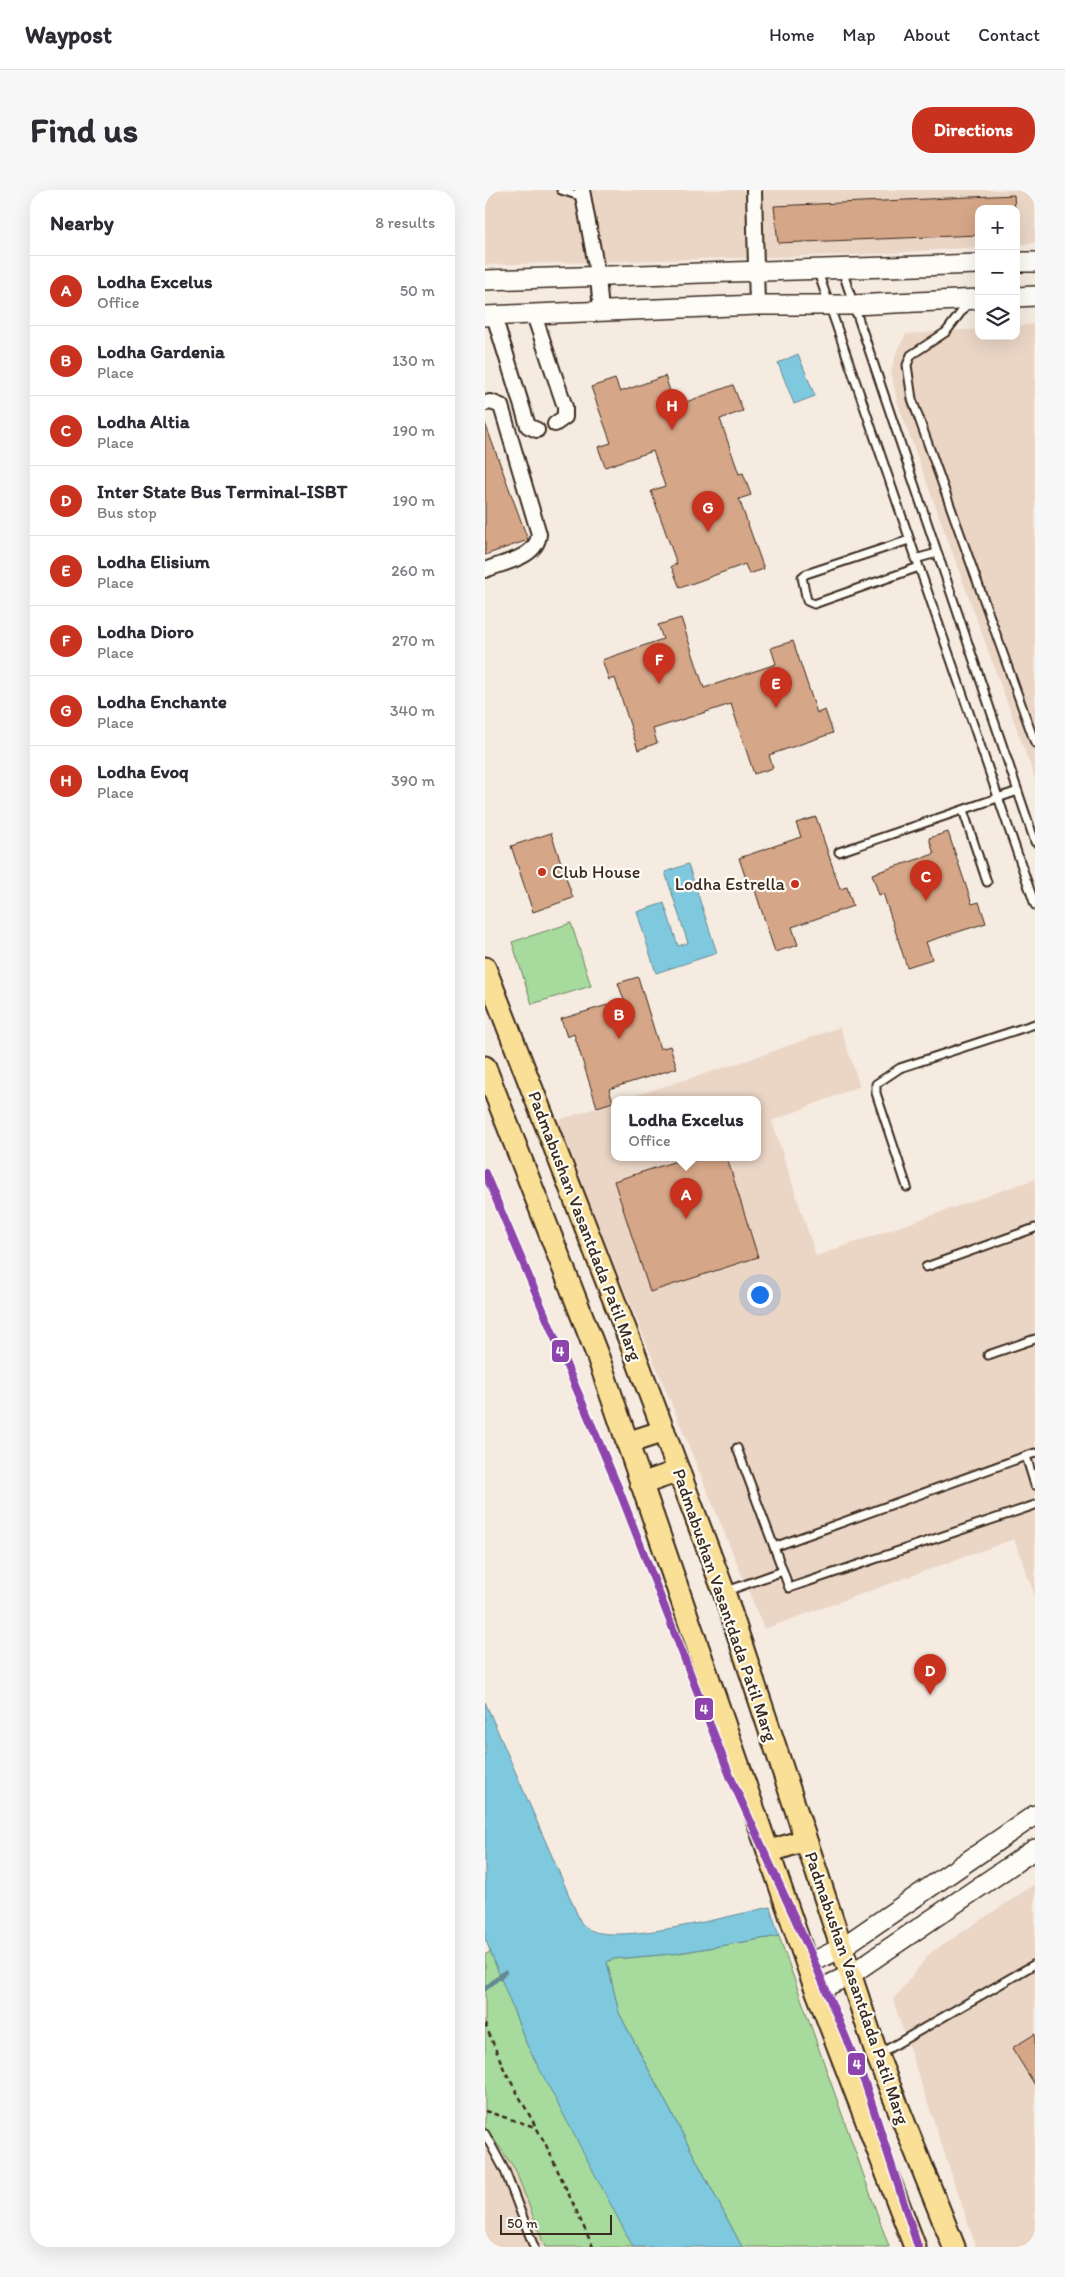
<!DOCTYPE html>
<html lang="en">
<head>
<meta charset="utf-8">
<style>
  body { margin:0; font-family:Itim,sans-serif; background:#f7f7f7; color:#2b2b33 }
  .controls { position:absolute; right:15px; top:15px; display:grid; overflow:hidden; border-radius:10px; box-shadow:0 5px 20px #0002 }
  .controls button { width:45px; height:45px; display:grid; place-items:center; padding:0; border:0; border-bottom:1px solid #e1e1e2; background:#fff; color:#2b2b33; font:25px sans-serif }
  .scale { position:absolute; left:15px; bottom:12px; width:112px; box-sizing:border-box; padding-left:5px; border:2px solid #3b2a1e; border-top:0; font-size:14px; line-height:18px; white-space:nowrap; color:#3b2a1e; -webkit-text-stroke:4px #fdfcf7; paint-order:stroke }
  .you { position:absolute; left:274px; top:1104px; width:18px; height:18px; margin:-12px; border:4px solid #fff; border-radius:50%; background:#1a73e8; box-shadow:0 0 0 8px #1a73e833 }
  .badge { display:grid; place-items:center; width:32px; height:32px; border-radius:50%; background:#c8321e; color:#fff; font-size:16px; font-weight:700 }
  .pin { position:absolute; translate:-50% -41px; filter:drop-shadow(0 1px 2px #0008) }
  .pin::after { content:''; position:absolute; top:26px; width:18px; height:15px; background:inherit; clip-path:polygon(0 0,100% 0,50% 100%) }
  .popup { position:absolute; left:126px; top:906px; width:150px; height:65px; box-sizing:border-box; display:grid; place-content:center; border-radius:10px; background:#fff; filter:drop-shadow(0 1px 4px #0005); font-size:16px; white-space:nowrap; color:#7c7c81 }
  .popup b { font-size:19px; color:#2b2b33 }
  .popup::after { content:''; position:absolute; left:50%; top:100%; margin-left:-10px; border:10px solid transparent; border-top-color:#fff }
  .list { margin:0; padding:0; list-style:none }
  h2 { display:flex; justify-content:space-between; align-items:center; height:65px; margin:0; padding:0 20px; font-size:21px }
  h2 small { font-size:16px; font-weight:400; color:#7c7c81 }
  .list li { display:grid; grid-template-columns:32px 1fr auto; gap:15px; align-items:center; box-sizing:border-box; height:70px; padding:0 20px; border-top:1px solid #e1e1e2 }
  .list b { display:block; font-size:19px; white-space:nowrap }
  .list p { margin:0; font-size:16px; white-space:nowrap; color:#7c7c81 }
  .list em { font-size:16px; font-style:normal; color:#7c7c81 }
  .icon { flex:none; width:28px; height:28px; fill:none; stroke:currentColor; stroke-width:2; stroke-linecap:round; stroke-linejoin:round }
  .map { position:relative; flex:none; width:550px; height:2057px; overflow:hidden; border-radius:20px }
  header { display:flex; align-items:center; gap:30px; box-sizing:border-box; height:70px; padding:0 25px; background:#fff; border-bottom:1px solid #e1e1e2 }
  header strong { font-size:24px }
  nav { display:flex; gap:28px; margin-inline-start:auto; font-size:18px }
  .intro { display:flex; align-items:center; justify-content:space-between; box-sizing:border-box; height:120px; padding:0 30px }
  h1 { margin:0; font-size:35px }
  .button { padding:12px 22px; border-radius:20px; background:#c8321e; color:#fff; font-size:18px; font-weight:700 }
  main { display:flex; gap:30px; padding:0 30px }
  aside { flex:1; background:#fff; border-radius:20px; box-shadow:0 5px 20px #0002 }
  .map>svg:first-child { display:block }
</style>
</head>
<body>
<header>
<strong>Waypost</strong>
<nav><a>Home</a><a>Map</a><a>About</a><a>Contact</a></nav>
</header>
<div class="intro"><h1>Find us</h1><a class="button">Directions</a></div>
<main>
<aside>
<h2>Nearby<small>8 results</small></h2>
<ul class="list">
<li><span class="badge">A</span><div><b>Lodha Excelus</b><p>Office</p></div><em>50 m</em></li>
<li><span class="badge">B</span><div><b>Lodha Gardenia</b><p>Place</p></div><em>130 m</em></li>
<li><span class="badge">C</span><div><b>Lodha Altia</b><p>Place</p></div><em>190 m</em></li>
<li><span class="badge">D</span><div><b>Inter State Bus Terminal-ISBT</b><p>Bus stop</p></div><em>190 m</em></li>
<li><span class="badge">E</span><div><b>Lodha Elisium</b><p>Place</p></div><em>260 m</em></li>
<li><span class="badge">F</span><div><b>Lodha Dioro</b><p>Place</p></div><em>270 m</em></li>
<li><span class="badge">G</span><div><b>Lodha Enchante</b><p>Place</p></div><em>340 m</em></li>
<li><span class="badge">H</span><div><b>Lodha Evoq</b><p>Place</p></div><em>390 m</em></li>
</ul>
</aside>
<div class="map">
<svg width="550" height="2057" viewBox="0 0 550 2057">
  <rect width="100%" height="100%" fill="#f5ebe1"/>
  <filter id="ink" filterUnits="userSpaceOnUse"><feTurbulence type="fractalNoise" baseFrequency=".02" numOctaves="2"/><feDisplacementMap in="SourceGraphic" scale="10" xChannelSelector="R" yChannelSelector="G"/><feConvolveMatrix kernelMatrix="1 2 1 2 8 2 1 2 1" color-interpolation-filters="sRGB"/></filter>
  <g filter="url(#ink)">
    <path fill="#ebd6c6" d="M0,0H550V53L531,54V19H494V57L394,64L0,75Z
      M550,134V589L412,211L406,181L412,161L421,144L494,139V146H531V136Z
      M355,837L375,896L287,931L331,1066L550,989V1406L529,1349L279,1439L70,931L130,912V968H272V910H136L263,870Z
      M550,1694V2057H491L408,1810L444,1764Z
      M0,1937L30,1979L60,2057H0Z"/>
    <path fill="#a6db9d" stroke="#70825e" d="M86,733L106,796L47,814L27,752Z
      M294,1746L404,2057H257L134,1823L122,1772L128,1769L187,1764Z
      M6,1761L42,1855L160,2057H60L30,1979L0,1937V1765Z"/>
    <path fill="#7fc9df" stroke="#648992" d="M313,164L330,206L309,214L293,173Z
      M203,674L232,763L171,783L152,722L179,713L193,756L203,753L180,682Z
      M0,1512L96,1733C99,1735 102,1739 105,1740C135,1755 249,1725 285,1717L294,1746L187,1764L128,1769L122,1772L134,1823L257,2057H148L42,1855L0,1748Z"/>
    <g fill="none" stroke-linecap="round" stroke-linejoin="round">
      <path stroke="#648992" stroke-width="4.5" d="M0,1799L20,1782"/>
    </g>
    <path fill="#d5a687" stroke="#3b2a1e" d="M529,5L530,19H494V45L293,53L289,16Z
      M180,186L190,216L248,195L258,221L235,229L254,284L258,283L266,305L254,309L279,379L264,384L260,374L195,398L186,376L192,374L166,301L180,296L168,261L120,277L113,257L126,253L106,197L130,189L135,202Z
      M0,233L43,350L0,365Z
      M196,428L219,498L291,474L286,458L308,451L332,523L340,520L348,543L284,565L288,578L269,584L246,514L168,539L172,553L153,560L130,488L124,490L117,470L178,449L173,435Z
      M331,627L355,699L362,697L368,716L307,737L313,755L290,762L267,691L262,692L254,668L316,647L311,633Z
      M463,642L487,714L494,712L501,733L441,752L447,769L422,777L398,703L394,705L387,684L449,664L444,648Z
      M66,643L88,708L48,722L26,656Z
      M153,787L175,859L185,856L192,878L124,899L128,912L112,917L89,844L82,847L76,829L139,810L133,793Z
      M201,968H242L273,1067L165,1102L129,991Z
      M550,1844V1895L527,1858Z"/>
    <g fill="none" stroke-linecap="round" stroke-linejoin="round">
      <g stroke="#3b2a1e" stroke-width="11">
        <path id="lane" d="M76,0L98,7
          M357,80L550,652
          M333,82L550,715
          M483,113L461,142L426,165L422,175L427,209L550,553
          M424,350L321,384L317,387L322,411L329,414L434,377
          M430,369L452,363
          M478,620L502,692
          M354,662L533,601
          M422,997L391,903V894L415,878L550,834
          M441,1077L550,1038
          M503,1165L550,1149
          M541,1266L550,1263
          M289,1357L541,1266L550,1295
          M298,1381L304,1398L550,1315
          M242,1401L298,1381L252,1258
          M394,1864L550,1774
          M0,1944L20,1981L49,2057"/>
      </g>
      <g stroke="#3b2a1e" stroke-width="18">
        <path id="street" d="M97,0L113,87L116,121
          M269,0L272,115
          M49,125L80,217V227L70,234
          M9,126L43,236L52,240
          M0,213L6,212L16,216L54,344C52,368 19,372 0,380"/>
      </g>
      <g stroke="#3b2a1e" stroke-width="22">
        <path id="secondary" d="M531,72H550
          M0,90L494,74
          M531,107L550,106
          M0,126L272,115H368L494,109
          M322,1775L356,1758L550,1625
          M331,1801L365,1785L550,1659"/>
      </g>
      <g stroke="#3b2a1e" stroke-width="25">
        <path id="primary" d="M0,778L146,1154L239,1402L392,1865L469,2057
          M0,877L113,1167L326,1786L430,2057
          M142,1253L179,1241
          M156,1294L194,1281
          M283,1662L320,1650"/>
      </g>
      <path stroke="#3b2a1e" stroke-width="2.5" stroke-dasharray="5 4" stroke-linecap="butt" d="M0,1834L19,1879L61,1955L108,2057
        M0,1921L50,1937"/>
      <use href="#lane" stroke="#fdfcf7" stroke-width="7"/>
      <use href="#street" stroke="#fdfcf7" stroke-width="14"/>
      <use href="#secondary" stroke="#fdfcf7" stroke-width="19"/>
      <use href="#primary" stroke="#fadf96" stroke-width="21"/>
      <g stroke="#fdfcf7" stroke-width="11">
        <path id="metro-1" d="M0,983L133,1297L245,1586L326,1764L381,1896L433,2057"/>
      </g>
      <use href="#metro-1" stroke="#8e44ad" stroke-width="8"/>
    </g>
  </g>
  <g fill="#c8321e" stroke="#fdfcf7" stroke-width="2">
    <circle cx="57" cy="682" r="5"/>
    <circle cx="310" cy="694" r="5"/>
  </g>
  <g text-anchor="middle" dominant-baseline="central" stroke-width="4.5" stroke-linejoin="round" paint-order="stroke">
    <g font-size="18" fill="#3b2a1e" stroke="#fdfcf7" text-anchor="start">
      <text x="67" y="682">Club House</text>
      <text x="300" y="694" text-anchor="end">Lodha Estrella</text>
    </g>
    <g font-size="18" fill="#3b2a1e" stroke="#fdfcf7">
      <text transform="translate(100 1036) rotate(69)">Padmabushan Vasantdada Patil Marg</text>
      <text transform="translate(240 1415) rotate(71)">Padmabushan Vasantdada Patil Marg</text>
      <text transform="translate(372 1798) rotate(71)">Padmabushan Vasantdada Patil Marg</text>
    </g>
  </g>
  <g stroke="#fdfcf7" stroke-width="2">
    <rect x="66" y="1149" width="19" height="24" rx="5" fill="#8e44ad"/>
    <rect x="209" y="1507" width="20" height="24" rx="5" fill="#8e44ad"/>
    <rect x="362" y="1862" width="19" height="24" rx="5" fill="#8e44ad"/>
  </g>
  <g font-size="14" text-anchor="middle" font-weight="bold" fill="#fff">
    <text x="75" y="1166">4</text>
    <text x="219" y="1524">4</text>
    <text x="372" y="1879">4</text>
  </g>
</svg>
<div class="controls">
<button>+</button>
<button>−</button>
<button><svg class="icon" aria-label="layers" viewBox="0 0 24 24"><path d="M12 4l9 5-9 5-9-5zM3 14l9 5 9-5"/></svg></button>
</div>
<div class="scale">50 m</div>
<div class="you"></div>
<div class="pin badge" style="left:201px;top:1029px">A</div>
<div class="popup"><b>Lodha Excelus</b>Office</div>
<div class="pin badge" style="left:134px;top:849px">B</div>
<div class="pin badge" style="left:441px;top:711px">C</div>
<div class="pin badge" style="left:445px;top:1505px">D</div>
<div class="pin badge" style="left:291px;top:518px">E</div>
<div class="pin badge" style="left:174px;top:494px">F</div>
<div class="pin badge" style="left:223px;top:342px">G</div>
<div class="pin badge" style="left:187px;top:240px">H</div>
</div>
</main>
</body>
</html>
